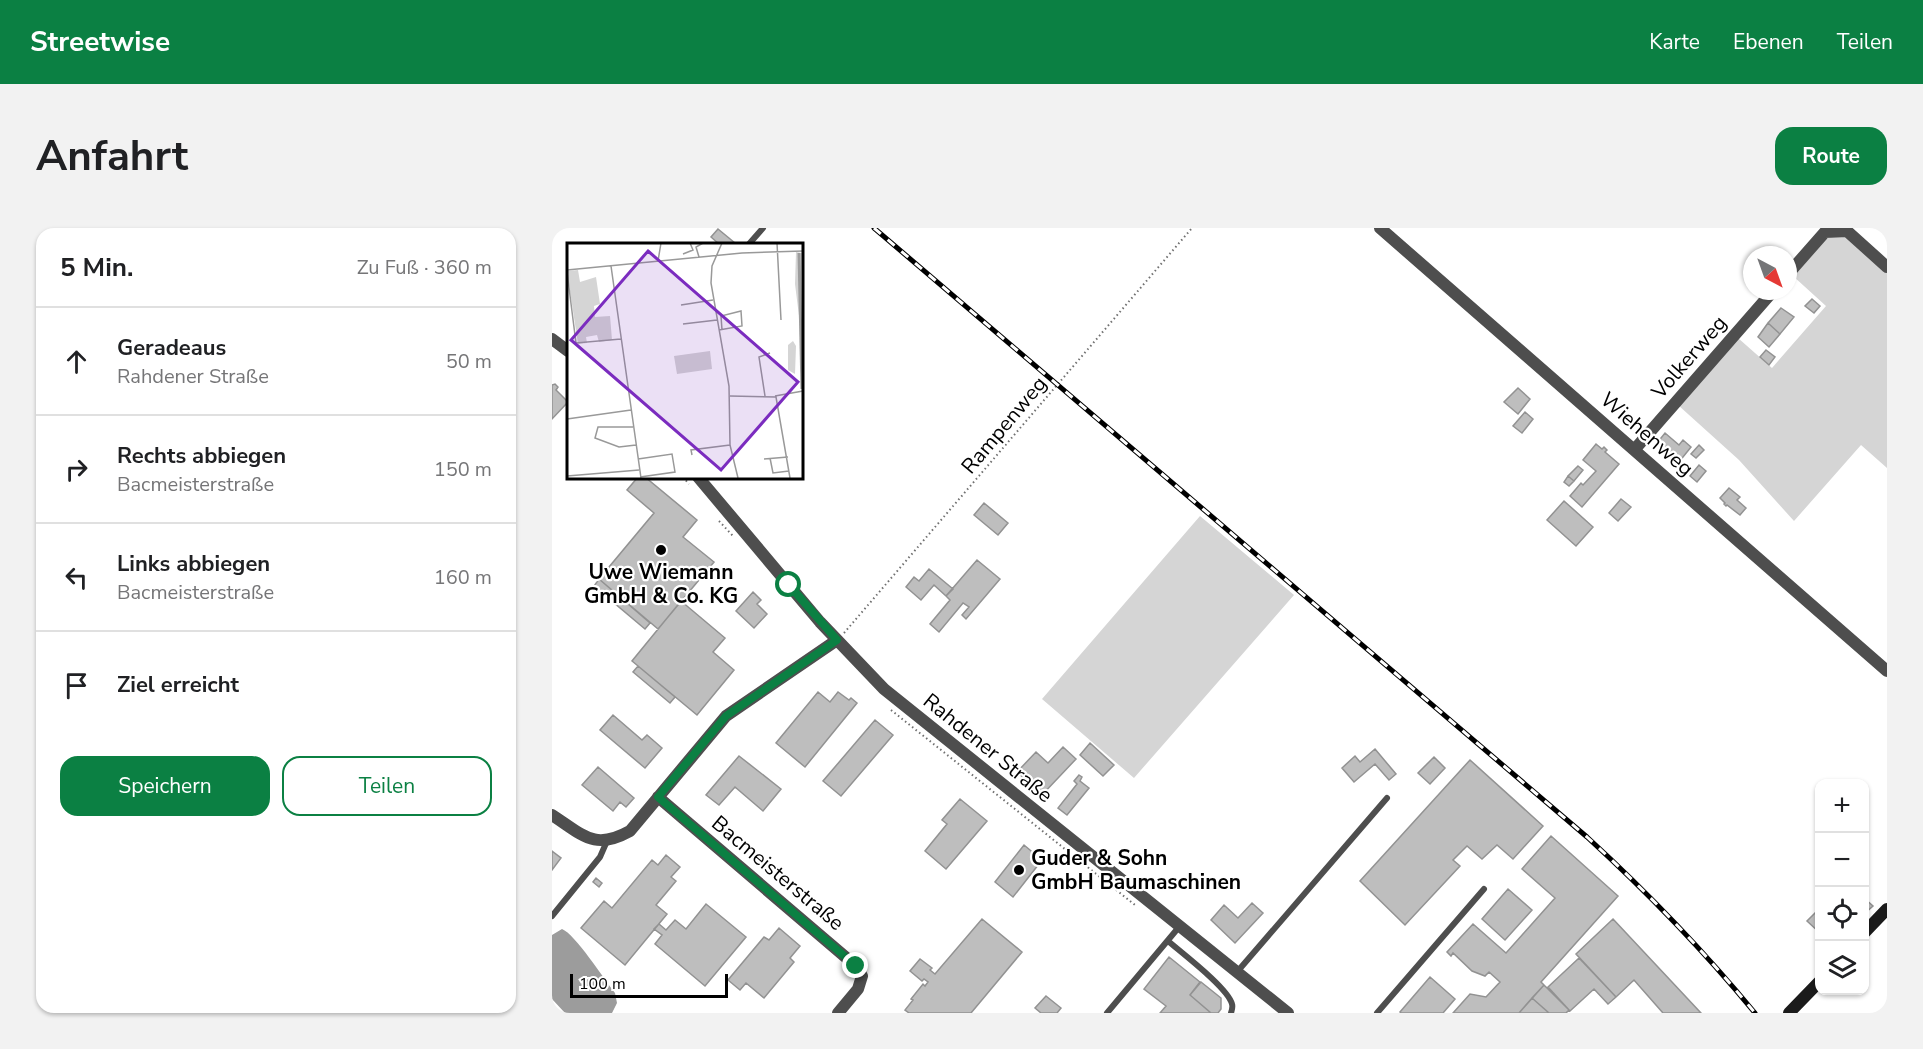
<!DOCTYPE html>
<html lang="de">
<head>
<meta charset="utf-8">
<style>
  body { margin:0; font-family:"Nunito Sans",sans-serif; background:#f2f2f2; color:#202124 }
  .controls { position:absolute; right:18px; bottom:18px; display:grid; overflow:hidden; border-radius:12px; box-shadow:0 2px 4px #0004 }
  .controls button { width:54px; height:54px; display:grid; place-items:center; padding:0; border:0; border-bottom:2px solid #e0e0e0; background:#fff; color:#202124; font:30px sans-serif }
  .compass { position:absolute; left:1191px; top:18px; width:54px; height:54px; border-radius:50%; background:#fff; box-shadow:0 2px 4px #0004; rotate:139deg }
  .scale { position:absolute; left:18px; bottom:15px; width:158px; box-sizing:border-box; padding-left:6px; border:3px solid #000; border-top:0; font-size:16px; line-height:21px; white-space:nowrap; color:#000; -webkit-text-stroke:4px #fff; paint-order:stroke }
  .stop { position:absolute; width:18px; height:18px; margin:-14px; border:4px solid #0b8043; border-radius:50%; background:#fff }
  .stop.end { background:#0b8043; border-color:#fff; box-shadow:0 2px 6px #0008 }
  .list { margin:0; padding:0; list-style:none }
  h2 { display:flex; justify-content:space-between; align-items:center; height:78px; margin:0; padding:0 24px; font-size:26px }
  h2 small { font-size:20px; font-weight:400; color:#757577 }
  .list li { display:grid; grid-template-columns:39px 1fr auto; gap:18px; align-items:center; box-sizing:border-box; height:108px; padding:0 24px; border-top:2px solid #e0e0e0 }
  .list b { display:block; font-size:22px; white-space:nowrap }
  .list p { margin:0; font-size:20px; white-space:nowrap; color:#757577 }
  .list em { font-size:20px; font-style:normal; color:#757577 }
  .actions { display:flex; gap:12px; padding:18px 24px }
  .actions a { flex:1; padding:14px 0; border:2px solid #0b8043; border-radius:18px; text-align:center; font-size:21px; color:#0b8043 }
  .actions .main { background:#0b8043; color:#fff }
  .icon { flex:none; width:33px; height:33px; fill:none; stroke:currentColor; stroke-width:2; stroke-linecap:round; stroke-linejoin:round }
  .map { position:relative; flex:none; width:1335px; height:785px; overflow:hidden; border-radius:18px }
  header { display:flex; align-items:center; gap:36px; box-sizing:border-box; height:84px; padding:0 30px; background:#0b8043; color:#fff }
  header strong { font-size:28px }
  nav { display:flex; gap:33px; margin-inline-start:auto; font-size:21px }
  .intro { display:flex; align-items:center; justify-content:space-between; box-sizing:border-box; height:144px; padding:0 36px }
  h1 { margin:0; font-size:42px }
  .button { padding:15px 27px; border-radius:18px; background:#0b8043; color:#fff; font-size:21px; font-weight:700 }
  main { display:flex; gap:36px; padding:0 36px }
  aside { flex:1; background:#fff; border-radius:18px; box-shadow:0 2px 4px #0004 }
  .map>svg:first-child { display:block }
</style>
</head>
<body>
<header>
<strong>Streetwise</strong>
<nav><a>Karte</a><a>Ebenen</a><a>Teilen</a></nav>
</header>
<div class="intro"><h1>Anfahrt</h1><a class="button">Route</a></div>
<main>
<aside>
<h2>5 Min.<small>Zu Fuß · 360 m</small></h2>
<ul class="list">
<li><svg class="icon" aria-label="ahead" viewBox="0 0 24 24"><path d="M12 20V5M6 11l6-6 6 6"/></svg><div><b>Geradeaus</b><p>Rahdener Straße</p></div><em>50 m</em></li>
<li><svg class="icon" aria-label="right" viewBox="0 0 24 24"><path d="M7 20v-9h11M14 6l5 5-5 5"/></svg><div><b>Rechts abbiegen</b><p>Bacmeisterstraße</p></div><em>150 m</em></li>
<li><svg class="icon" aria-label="left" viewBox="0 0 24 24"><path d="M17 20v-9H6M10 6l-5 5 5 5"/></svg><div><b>Links abbiegen</b><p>Bacmeisterstraße</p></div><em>160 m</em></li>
<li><svg class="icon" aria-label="arrive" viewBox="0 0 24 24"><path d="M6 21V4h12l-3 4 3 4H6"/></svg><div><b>Ziel erreicht</b></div></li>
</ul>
<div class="actions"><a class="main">Speichern</a><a>Teilen</a></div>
</aside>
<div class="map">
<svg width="1335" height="785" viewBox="0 0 1335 785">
  <rect width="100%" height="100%" fill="#fff"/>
  <path fill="#d5d5d5" d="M1292,6L1335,44V240L1309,217L1242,293L1187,232L1126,177L1186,110L1220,140L1274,78L1241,48C1255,29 1267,7 1292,6Z
    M648,288L742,367L582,550L490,471Z"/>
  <path fill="#9c9c9c" d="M10,701C23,706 52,751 63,765L65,775L60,785H13L0,771V707Z"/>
  <path fill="#bebebe" stroke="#929292" stroke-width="1.5" d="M166,1L183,15L182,16H167L159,9Z
    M1260,71L1268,78L1262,85L1253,78Z
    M1229,80L1242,89L1228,106L1216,95Z
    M1216,95L1228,106L1217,119L1206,109Z
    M1214,122L1223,129L1217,137L1208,129Z
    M3,156L6,159L4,162L16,174L0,191V157Z
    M966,160L978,171L966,186L952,174Z
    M973,184L981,191L970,205L961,198Z
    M1113,205L1127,217L1131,212L1139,219L1127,234L1113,222L1111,225L1107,221L1109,219L1105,215Z
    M1044,216L1050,221L1052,219L1055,222L1053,224L1067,236L1030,279L1018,268L1029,255L1031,257L1044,243L1031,232Z
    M1147,217L1152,222L1144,230L1139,226Z
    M1147,237L1154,243L1145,254L1138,248Z
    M1026,238L1031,242L1022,253L1016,248Z
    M1016,248L1022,253L1017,258L1012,254Z
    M86,249H93L145,292L131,309L162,334L106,401L47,351L102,285L75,262Z
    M1177,260L1188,269L1185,272L1194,280L1188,287L1175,277L1174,278L1172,276L1173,275L1168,270Z
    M1069,271L1079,279L1066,293L1057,285Z
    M1012,273L1041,299L1024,318L995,292Z
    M432,275L456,295L446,307L422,287Z
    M425,332L448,351L414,391L410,387L417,379L411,375L387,404L378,396L398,372L394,368Z
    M377,341L401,361L394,368L382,357L369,372L354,359L362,349L367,353Z
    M47,351L98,395L93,401L42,358Z
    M201,364L209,372L205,376L215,386L202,400L184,383Z
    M129,373L173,410L161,424L182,442L145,487L80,433Z
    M86,438L123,469L118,475L81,444Z
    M266,464L278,474L286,464L297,472L299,470L305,475L253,539L224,515Z
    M61,487L90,512L95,507L110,520L93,540L48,502Z
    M323,492L341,507L289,568L271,553Z
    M538,515L562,537L551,548L528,527Z
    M511,519L524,531L490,567L465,544L484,524L496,535Z
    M823,521L844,546L837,552L823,536L802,554L790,540L803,528L808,534Z
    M187,528L229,561L211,583L183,559L167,577L154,567Z
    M882,529L893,540L878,556L866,545Z
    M918,532L991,598L961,631L945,617L930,631L915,618L901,632L908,638L853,697L808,653Z
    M46,539L82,570L74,579L68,574L61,583L30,557Z
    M527,547L530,549L528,553L537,560L515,587L506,580L525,556L522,553Z
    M408,571L435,593L394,641L373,623L395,596L390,592Z
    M999,608L1066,668L989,754L992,757L967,785H901L918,766L934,769L948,754L937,744L933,748L920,743L901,725L899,728L895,724L921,696L954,725L1003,670L970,641Z
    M472,617L490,632L461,669L443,654Z
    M0,623L9,630L0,642Z
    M114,627L128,639L119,649L124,653L104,677L115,686L73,737L29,700L52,673L60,680L100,632L106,637Z
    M44,650L50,655L47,659L41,654Z
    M956,661L980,682L953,712L930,691Z
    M1312,670L1321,678L1312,686Z
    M700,675L711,685L683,715L659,692L672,677L686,690Z
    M154,676L194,709L153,758L103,716L110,707L102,701L107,696L114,702L123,692L134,701Z
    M1268,680V705L1255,693Z
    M430,691L470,724L419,785H357L353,782L361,772L359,771L371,756L373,758L376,754L372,751L370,753L358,743L368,731L380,740L378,742L383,746Z
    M1061,691L1149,785H1111L1082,752L1064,769L1024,726Z
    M227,700L248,718L238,730L242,734L212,770L194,755L188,762L176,752L212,709L217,712Z
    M617,729L648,754L638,767L659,785H608L614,778L592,761Z
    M1027,730L1064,769L1056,776L1042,761L1018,783L996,759Z
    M878,749L903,771L891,785H849L848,784Z
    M649,754L669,770V781L666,785H659L638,767Z
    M992,757L1017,782L1014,785H997L980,770Z
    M494,768L509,780L505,785H489L483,780Z
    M980,770L997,785H967Z"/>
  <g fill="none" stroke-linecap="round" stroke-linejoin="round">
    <path stroke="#707070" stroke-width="2" stroke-dasharray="1.5 3" stroke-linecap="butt" d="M131,249L137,256
      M167,293L181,308
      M292,405L640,0
      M339,482L583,677"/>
    <path stroke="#4e4e4e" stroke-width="6" d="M197,16L211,0
      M0,688L48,629L55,613
      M616,713C630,725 676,760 680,776C681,779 680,782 679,785
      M685,744L835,570
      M555,785L627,699
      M825,785L932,661"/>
    <path stroke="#4e4e4e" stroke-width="12" d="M828,0L1335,443
      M1236,46L1273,4L1295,3L1335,39
      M0,111L16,123
      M1083,221L1221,63
      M146,249L268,394L332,461L736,785
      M106,569L304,738L310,748L306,761L286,785
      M0,587C31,607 42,623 78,603L174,488L285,412"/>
    <path stroke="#1b1b1b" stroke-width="12" d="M1312,705L1335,681
      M1237,785L1268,753"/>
    <g stroke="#000" stroke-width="5">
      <path id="rail" d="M322,0L1035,609C1095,664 1151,722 1203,785"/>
    </g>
    <use href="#rail" stroke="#fff" stroke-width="3" stroke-dasharray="9" stroke-linecap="butt"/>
  </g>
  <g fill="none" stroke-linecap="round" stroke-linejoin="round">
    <path stroke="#0b8043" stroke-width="8" d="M237,357L285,412L174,488L106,569L304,738"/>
  </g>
  <g fill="#000" stroke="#fff" stroke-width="2">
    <circle cx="109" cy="322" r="6"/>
    <circle cx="467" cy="642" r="6"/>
  </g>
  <g text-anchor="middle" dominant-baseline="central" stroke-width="4.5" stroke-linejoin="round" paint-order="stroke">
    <g font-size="21" fill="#000" stroke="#fff">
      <text transform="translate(1137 129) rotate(-49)">Volkerweg</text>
      <text transform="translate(452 197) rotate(-50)">Rampenweg</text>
      <text transform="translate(1095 206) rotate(41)">Wiehenweg</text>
      <text transform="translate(436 520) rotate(39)">Rahdener Straße</text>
      <text transform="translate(226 645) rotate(40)">Bacmeisterstraße</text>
    </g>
    <g font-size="21" font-weight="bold" fill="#000" stroke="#fff">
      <text x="109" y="344">Uwe Wiemann<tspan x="109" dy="24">GmbH &amp; Co. KG</tspan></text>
      <text x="479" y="630" text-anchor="start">Guder &amp; Sohn<tspan x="479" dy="24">GmbH Baumaschinen</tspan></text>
    </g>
  </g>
  <g transform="translate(15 15)">
    <rect width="236" height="236" fill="#fff"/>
    <path d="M229,9L235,10L234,89L228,41ZM11,27L13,39L29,34L33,61L27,63L28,74L43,73L45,97L32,99L30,92L19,94L20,100L11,101L0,28ZM226,98L229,103L228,131L221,127V102ZM143,108L145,126L110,131L107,113Z" fill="#d5d5d5"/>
    <path fill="none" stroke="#9c9c9c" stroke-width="3" d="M232,10L235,146"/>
    <path fill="none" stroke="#999" stroke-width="1.5" d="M155,0L145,23L144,40L162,143L163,202L171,235M210,0L214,77M116,11L126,7L123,0M132,14L129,4L136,0M91,18L94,0M44,23L74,235M0,27L175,10L236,8M0,29L9,100L54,96M114,62L146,57M116,81L150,77M152,87L175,83L174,68L154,73L155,87M163,153L209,154L223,235M198,153L192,114L203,110M208,153L236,148M0,176L64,167M66,184H31L28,195L52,204L69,202M125,212L124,207L163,202M203,215L206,230L222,228M71,216L105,211L108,229L73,234M197,216L221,214M0,233L72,227"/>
    <path fill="#7b2cbf" fill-opacity="0.15" stroke="#7b2cbf" stroke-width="3" d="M81,8L231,139L154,227L4,97Z"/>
    <rect width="236" height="236" fill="none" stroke="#000" stroke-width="3"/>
  </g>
</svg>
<div class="controls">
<button>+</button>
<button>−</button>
<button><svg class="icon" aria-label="locate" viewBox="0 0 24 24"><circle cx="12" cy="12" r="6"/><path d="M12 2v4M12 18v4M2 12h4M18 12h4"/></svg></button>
<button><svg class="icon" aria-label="layers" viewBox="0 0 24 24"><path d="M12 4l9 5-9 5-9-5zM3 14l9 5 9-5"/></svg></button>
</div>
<svg class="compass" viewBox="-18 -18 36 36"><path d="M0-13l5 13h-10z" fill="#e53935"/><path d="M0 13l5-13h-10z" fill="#757577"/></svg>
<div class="scale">100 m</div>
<div class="stop" style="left:237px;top:357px"></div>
<div class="stop end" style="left:304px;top:738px"></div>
</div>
</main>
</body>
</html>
